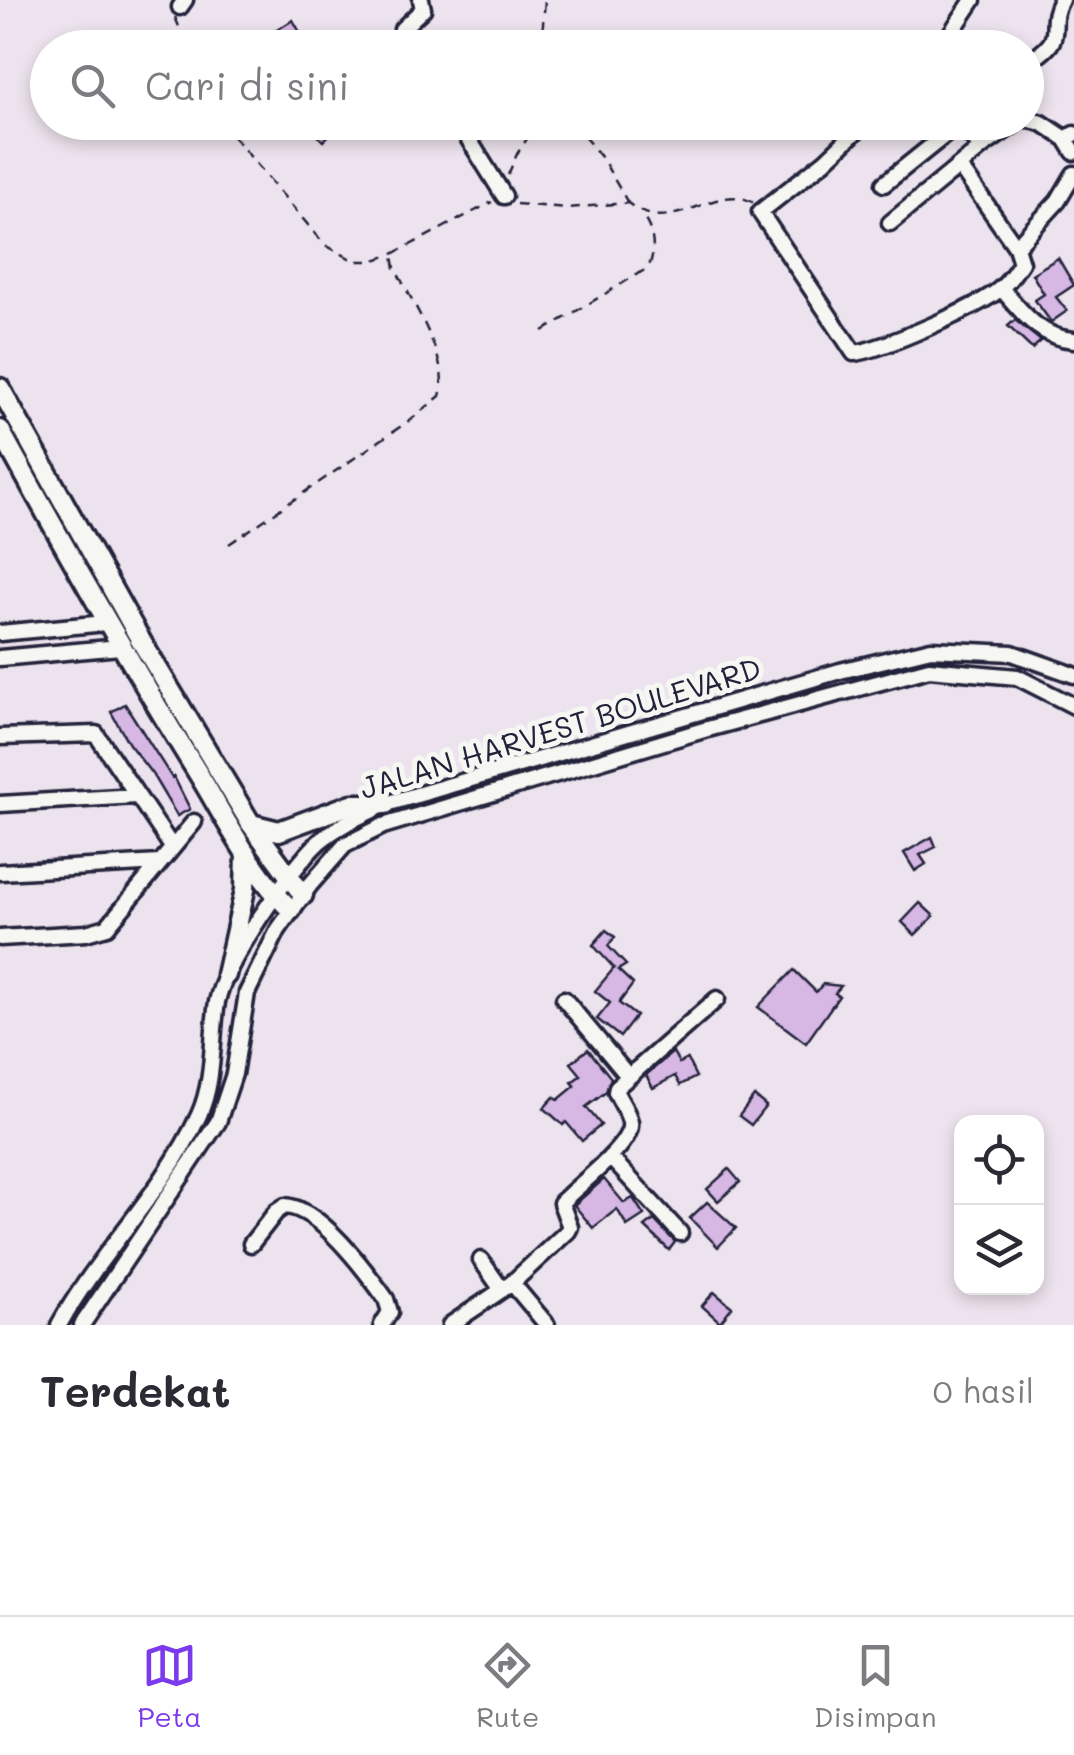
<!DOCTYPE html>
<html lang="id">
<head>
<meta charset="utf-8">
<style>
  body { margin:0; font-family:Mali,sans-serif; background:#f7f7f7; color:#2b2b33 }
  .controls { position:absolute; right:30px; bottom:30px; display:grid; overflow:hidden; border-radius:20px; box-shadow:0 5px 15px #0003 }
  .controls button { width:90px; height:90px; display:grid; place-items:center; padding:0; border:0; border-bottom:2px solid #e1e1e2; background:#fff; color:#2b2b33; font:50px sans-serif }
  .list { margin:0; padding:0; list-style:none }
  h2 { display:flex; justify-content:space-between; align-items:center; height:130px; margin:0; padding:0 40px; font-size:42px }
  h2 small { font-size:32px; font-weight:400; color:#7c7c81 }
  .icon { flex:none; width:55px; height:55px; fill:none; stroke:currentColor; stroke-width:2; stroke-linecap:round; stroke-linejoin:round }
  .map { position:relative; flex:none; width:1074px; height:1325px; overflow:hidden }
  .search { position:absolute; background:#fff; box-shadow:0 5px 15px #0003; left:30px; right:30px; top:30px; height:110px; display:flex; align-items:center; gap:25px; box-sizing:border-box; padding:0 35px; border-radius:55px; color:#7c7c81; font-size:38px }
  .sheet { height:290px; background:#fff }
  nav { display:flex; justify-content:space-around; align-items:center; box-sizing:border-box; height:140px; border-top:2px solid #e1e1e2; background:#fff; font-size:28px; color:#7c7c81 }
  nav a { display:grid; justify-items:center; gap:5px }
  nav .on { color:#7c3aed }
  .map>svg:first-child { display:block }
</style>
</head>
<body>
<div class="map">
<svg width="1074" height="1325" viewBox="0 0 1074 1325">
  <rect width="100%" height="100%" fill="#ede3ee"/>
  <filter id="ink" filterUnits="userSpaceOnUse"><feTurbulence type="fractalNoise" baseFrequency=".01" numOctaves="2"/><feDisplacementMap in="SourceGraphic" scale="20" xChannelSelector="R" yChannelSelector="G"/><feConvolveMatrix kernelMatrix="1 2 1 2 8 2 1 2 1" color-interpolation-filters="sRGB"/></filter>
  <g filter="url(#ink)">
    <path fill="#d7b7e4" stroke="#22223b" stroke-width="2.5" d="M293,20L309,48H280L272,33Z
      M316,122H343L323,141L310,128Z
      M1058,258L1074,285L1056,297L1067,311L1051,322L1035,300L1044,294L1032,274Z
      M1015,320L1041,341L1032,349L1008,326Z
      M125,704L172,778L174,777L190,809L177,816L152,774L129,744L111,712Z
      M932,837L936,847L920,855L926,864L915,871L904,853Z
      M920,903L934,916L915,935L902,922Z
      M606,930L615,937L608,946L626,965L618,970L633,984L619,1003L636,1016L620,1037L597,1019L610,1003L595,991L614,968L593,945Z
      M794,970L816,992L823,984L841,986L835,993L839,996L806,1043L758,1007Z
      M588,1049L611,1078L606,1092L586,1107L601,1125L582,1141L566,1122L563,1125L544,1108L554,1097L558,1100L575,1086L572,1082L581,1075L571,1063Z
      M673,1052L679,1063L687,1059L696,1077L680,1085L675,1076L653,1088L646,1075Z
      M754,1096L766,1106L751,1125L739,1116Z
      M729,1169L740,1182L718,1201L707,1189Z
      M604,1179L624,1203L633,1198L644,1215L627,1226L617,1209L593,1228L574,1205Z
      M707,1202L736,1228L718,1247L690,1218Z
      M654,1220L675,1242L669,1250L645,1227Z
      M714,1292L732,1307L720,1322L702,1306Z"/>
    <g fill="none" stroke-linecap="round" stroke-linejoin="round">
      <g stroke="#22223b" stroke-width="21">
        <path id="minor" d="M180,7L185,0
          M414,48L402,29L423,9L421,0
          M941,48L973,0
          M1026,74C1032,53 1045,55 1052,41C1058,27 1050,19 1061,0
          M1026,83V91
          M1026,119L1042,123L1066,139L1074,134
          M458,122L504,196
          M866,122L825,161L760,212L854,353C879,351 982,306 1001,288C1009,282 1015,271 1021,263L1016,247L1058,201L1074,174
          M1066,139L1074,152
          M960,167L1016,247
          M884,184L955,127L964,130L982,147
          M890,223L982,147L1018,122
          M1001,288C1022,312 1040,338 1074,340
          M0,633L106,623
          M0,658L120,647
          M0,737L96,734L172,847
          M0,804L136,796
          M0,872L160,863
          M0,938L86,933L107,927L194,822
          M564,999L628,1076
          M610,1157L680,1233
          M251,1244L276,1212L285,1206C320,1208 366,1271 386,1299L390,1312L382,1325
          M481,1260L502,1290
          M512,1283L568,1231L570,1227L561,1203C576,1186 634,1145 630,1122C628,1112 620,1101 616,1092L617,1087L717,999
          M59,1325C100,1251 163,1193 199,1115C215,1080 211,1039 217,1002C224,964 290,869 319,842C338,825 363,815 386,804L840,671L931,649L1012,653L1074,675
          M82,1325L218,1122L234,1074L247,993L278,930L310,885L345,845L383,826L704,730L929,669L1017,677L1074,706
          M450,1325L512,1283L547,1325"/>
      </g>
      <g stroke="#22223b" stroke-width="25">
        <path id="tertiary" d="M0,388L144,646L251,824L303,895
          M0,430C63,545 127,659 196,770C225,817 251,872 291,910
          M251,824L279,831L352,804H386
          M226,975L245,890L246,853"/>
      </g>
      <path stroke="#22223b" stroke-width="2.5" stroke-dasharray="10 8" stroke-linecap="butt" d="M175,17L188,48
        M428,47L465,26L498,48
        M541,48L545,0
        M221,122L325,245L355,261H372L393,254L492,202
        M572,122L602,158L628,203
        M508,175L517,154L538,122
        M516,204L567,208L628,203C674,241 714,179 754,203
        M543,331L648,268C657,250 653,229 641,214
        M229,544L413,418L440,396C451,361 411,300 395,268L393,255"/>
      <use href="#minor" stroke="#f6f6f2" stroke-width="14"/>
      <use href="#tertiary" stroke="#f6f6f2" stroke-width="18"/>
    </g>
  </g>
  <g text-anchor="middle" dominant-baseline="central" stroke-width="10" stroke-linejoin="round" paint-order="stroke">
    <g font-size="30" fill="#22223b" stroke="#f6f6f2">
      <text transform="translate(560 727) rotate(-17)">JALAN HARVEST BOULEVARD</text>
    </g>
  </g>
</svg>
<div class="controls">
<button><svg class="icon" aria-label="locate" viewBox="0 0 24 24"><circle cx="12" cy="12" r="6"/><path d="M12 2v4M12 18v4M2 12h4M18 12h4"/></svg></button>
<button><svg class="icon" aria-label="layers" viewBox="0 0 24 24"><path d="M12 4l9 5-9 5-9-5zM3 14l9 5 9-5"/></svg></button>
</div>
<div class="search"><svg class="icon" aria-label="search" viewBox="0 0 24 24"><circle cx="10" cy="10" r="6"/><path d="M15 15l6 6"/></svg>Cari di sini</div>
</div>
<section class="sheet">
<h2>Terdekat<small>0 hasil</small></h2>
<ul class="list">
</ul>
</section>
<nav>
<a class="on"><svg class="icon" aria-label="map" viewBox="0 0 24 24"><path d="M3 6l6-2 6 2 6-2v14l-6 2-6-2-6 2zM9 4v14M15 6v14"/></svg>Peta</a>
<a><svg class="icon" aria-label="directions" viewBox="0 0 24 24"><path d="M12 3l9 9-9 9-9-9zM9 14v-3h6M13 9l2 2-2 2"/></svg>Rute</a>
<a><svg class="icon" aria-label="saved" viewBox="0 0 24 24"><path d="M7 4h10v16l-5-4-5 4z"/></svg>Disimpan</a>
</nav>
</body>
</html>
